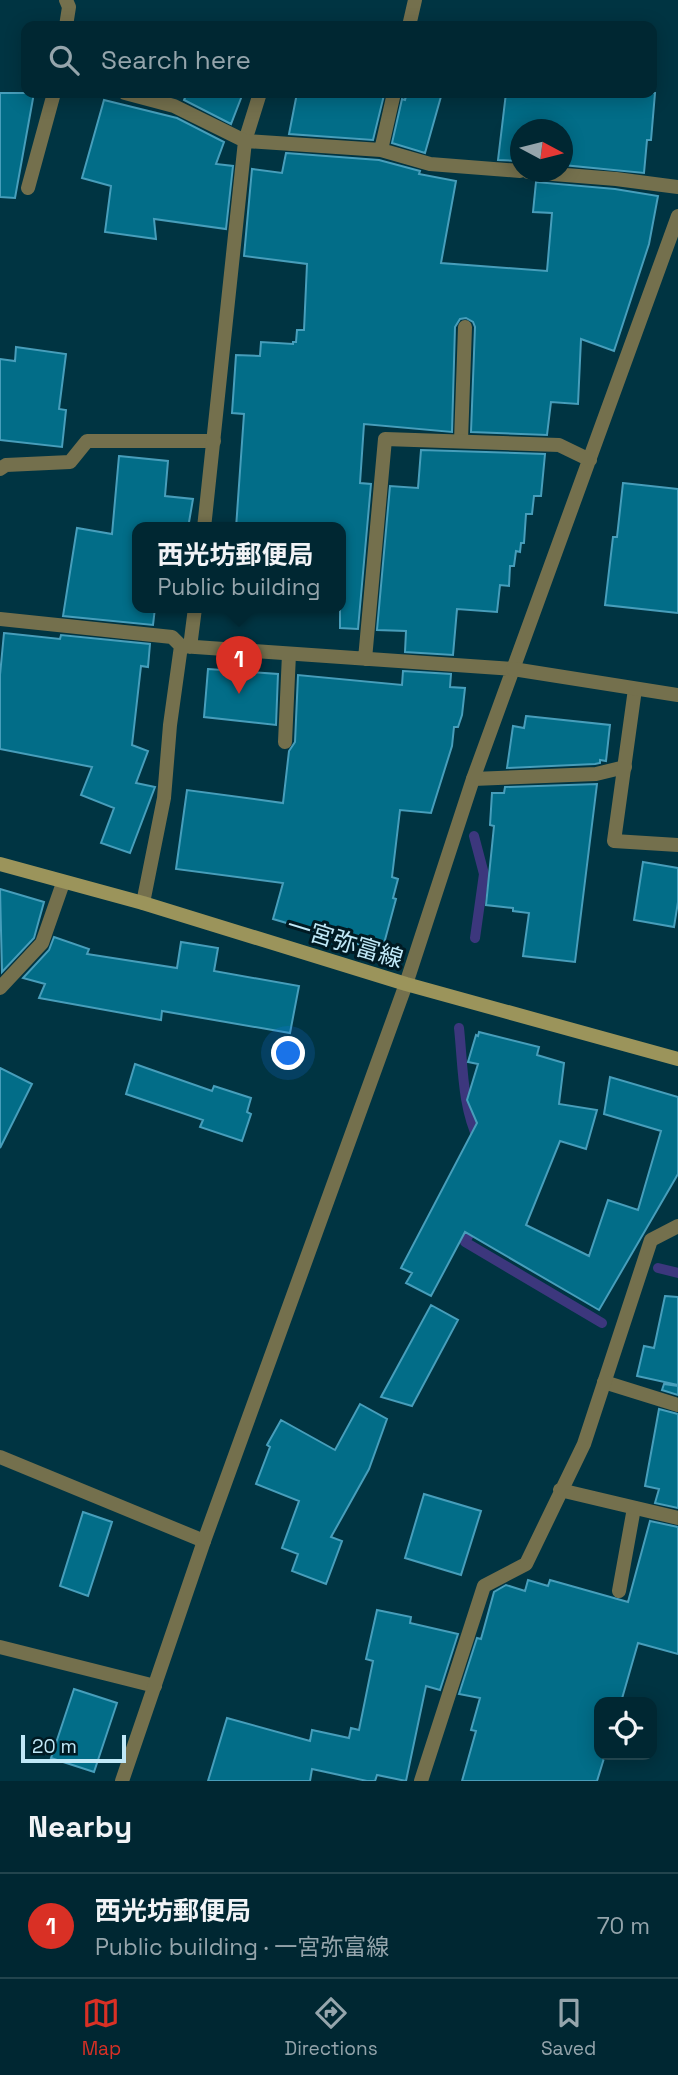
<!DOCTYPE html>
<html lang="en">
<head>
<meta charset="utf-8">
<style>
  body { margin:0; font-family:"Space Grotesk","Noto Sans JP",sans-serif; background:#0a2f3a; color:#f1f3f6 }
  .controls { position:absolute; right:21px; bottom:21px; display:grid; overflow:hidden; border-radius:14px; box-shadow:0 4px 18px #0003 }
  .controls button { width:63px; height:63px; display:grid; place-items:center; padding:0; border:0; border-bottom:2px solid #22444d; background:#002732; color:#f1f3f6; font:35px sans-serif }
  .compass { position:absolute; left:510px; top:119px; width:63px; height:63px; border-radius:50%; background:#002732; box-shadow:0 4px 18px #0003; rotate:97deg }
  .scale { position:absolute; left:21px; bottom:18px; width:105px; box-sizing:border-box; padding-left:7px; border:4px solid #c0e8f7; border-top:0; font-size:19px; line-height:24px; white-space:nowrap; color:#c0e8f7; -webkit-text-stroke:5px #001a23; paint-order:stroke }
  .you { position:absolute; left:289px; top:1054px; width:24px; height:24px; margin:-18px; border:5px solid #fff; border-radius:50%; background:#1a73e8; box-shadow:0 0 0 10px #1a73e833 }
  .badge { display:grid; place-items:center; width:46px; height:46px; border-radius:50%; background:#d93025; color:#fff; font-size:23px; font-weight:700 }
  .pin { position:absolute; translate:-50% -58px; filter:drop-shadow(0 2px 4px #0008) }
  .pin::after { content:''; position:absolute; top:37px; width:24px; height:21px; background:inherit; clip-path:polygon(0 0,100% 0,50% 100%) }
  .popup { position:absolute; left:132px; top:522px; width:214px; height:91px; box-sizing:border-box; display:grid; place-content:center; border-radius:14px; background:#002732; filter:drop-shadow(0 2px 5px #0005); font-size:23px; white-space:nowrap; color:#95a5ac }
  .popup b { font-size:26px; color:#f1f3f6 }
  .popup::after { content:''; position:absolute; left:50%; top:100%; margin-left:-14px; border:14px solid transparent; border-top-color:#002732 }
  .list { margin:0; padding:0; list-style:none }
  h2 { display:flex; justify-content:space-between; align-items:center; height:91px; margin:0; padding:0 28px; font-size:30px }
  h2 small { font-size:23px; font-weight:400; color:#95a5ac }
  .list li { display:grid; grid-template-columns:46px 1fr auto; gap:21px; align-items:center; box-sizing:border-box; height:105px; padding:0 28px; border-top:2px solid #22444d }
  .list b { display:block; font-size:26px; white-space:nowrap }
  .list p { margin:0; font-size:23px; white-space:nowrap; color:#95a5ac }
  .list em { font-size:23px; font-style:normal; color:#95a5ac }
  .icon { flex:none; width:38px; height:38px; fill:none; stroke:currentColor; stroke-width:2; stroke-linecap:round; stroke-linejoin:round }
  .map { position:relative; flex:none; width:678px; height:1781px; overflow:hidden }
  .search { position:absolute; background:#002732; box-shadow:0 4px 18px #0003; left:21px; right:21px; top:21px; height:77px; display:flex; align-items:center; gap:18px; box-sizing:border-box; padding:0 24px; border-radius:14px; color:#95a5ac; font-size:26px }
  .sheet { height:196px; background:#002732 }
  nav { display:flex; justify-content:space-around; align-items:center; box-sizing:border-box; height:98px; border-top:2px solid #22444d; background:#002732; font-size:19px; color:#95a5ac }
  nav a { display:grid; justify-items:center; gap:4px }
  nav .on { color:#d93025 }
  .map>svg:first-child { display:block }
</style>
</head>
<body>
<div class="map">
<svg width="678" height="1781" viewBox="0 0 678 1781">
  <rect width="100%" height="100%" fill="#003442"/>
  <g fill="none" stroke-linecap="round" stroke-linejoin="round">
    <path stroke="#3c377d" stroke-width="10" d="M474,836L484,874L475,938
      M459,1028C463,1065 462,1107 479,1141
      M475,1223L465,1242L602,1323
      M658,1268L678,1273"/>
  </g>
  <path fill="#026d88" stroke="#479ebb" stroke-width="2" d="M0,93H34L15,198L0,197Z
    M187,93H243L231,124L184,100Z
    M297,93H370L384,95L373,140L289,134Z
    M407,93H442L425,153L392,143L402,99L405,100Z
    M506,93H655L651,140H647L644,173L563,165V130H521V161L498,160Z
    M104,100L177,118L224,142L216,164L233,166L226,229L154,219L156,239L105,232L111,186L82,178Z
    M286,153L379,160L420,171L419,174L456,181L441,263L547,271L552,213L533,212L536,182L615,189L658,196L649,244L614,351L581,339L578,404L551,402L547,435L471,432L475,327L473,322L466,318L460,319L455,327L452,432L364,424L360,483L371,484L358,629L340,628V528H236L244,414L232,413L236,355L260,356L261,342L293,344V342H296L297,330H304L307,264L244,256L252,169L282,173Z
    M16,347L66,354L59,409L66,410L62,447L0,440V359L15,361Z
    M421,450L545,454L541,496H534L532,514H526L524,543H521L520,552L516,551L514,566H510L509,586L500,585L497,612L457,609L453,655L405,652L406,631L377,630L390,486L418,488Z
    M119,456L168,461L165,496L193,499L188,528H137V608H155L153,625L63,616L77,528L112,534Z
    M623,483L678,489V613L605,605L613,537H617Z
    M4,633L60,639L61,635L150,644L148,667L141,666L132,745L148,751L136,783L155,787L130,853L101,843L114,808L81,795L92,767L0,749V675Z
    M208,669L278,674L276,725L204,717Z
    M403,671L451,674L450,687L465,688L462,715L458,727H454L452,746L431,813L400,810L392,877L398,879L393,898L396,899L382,951L273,919L283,883L176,869L187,790L283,803L289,751L295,742L298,675L402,685Z
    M526,716L610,725L606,761L600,760V763L595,764L507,768L513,726L524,728Z
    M597,784L575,962L523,956L529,913L513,911V908L486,905L494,826L490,825L492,793H504L505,787Z
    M643,862L678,868V902L674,927L634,920Z
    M0,889L44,902L34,938L2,972Z
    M54,937L89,949L87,954L177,968L181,942L218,948L214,971L299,986L290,1033L162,1011L161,1020L39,998L45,984L23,978L49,950Z
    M479,1032L539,1047L537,1055L564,1063L559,1104L597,1110L586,1149L560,1141L526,1225L589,1256L608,1200L638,1210L661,1131L604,1114L610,1077L678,1097V1174L599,1310L465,1232L431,1296L406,1283L412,1273L401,1268L477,1123L467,1100L478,1064L468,1062L476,1035L478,1036Z
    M135,1064L212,1091L214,1086L251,1098L247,1112L251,1114L242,1141L200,1127L203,1120L126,1094Z
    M0,1068L32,1084L0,1148Z
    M665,1296L678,1297V1385L637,1376L644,1346L654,1348Z
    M431,1305L458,1320L412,1406L381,1397Z
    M664,1384L678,1386V1395L662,1390Z
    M360,1404L387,1419L369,1469L331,1537L342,1541L326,1584L292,1571L298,1554L282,1548L299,1501L256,1484L270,1447L267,1445L281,1420L335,1450Z
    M659,1409L678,1414V1508L655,1503L659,1489L645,1486Z
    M424,1494L481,1511L461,1575L405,1558Z
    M83,1512L112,1522L88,1596L60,1586Z
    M650,1521L678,1527V1654L638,1643L621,1702H599V1755H605L597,1781H462L476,1731L471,1730L480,1698L459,1694L477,1638L481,1639L494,1592L506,1585L525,1591L528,1580L548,1586L550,1580L628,1602Z
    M377,1610L411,1617L410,1623L458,1634L440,1690L426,1686L406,1781L377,1775L375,1781H367L312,1769L310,1781H208L227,1718L310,1741L312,1730L349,1738L351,1728L359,1730L373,1661L366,1659Z
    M74,1689L117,1703L94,1772L51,1758Z"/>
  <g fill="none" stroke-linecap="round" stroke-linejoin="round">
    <path stroke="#74704d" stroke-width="14" d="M245,141L260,93
      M28,188L54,93
      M461,441L465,327
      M0,469L6,465L70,462L87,441H214
      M285,742L289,654
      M473,779L596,774L625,767
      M604,1382L678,1405
      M619,1591L634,1508"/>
    <path stroke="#74704d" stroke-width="14" d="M66,0L69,7L66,26
      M409,26L415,0
      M125,93L174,106L245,141L381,150L430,164L520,171
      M381,150L394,93
      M528,172L616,179L678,187
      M204,528L245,141
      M0,619L172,637L181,646L513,669
      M190,647L195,608
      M365,659L385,439L559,445L590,460
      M635,689L614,841L678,845
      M143,903L164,798L170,725L181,646
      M406,984L473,779L678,216
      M0,988L42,943L63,883
      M0,1457L204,1541
      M560,1490L678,1518
      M0,1647L155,1686
      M421,1781L484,1586L526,1564L584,1444L651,1240L678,1226"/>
    <path stroke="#74704d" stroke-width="14" d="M513,669L678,695
      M122,1781L204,1541L406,984"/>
    <path stroke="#9b945b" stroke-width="14" d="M0,864L143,903L406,984L678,1059"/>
  </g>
  <g text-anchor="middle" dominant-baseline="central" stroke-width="6" stroke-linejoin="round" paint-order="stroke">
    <g font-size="24" fill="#c0e8f7" stroke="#001a23">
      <text transform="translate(345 942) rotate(17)">一宮弥富線</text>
    </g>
  </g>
</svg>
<div class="controls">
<button><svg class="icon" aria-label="locate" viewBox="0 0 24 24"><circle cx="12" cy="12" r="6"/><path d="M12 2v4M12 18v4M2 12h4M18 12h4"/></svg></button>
</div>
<svg class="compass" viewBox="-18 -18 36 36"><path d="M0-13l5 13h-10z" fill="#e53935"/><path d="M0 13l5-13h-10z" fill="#95a5ac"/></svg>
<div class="scale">20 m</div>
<div class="you"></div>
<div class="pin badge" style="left:239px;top:694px">1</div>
<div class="popup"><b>西光坊郵便局</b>Public building</div>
<div class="search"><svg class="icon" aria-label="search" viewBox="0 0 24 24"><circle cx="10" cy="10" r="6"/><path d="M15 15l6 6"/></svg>Search here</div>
</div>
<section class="sheet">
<h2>Nearby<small></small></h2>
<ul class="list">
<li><span class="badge">1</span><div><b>西光坊郵便局</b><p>Public building · 一宮弥富線</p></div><em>70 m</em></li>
</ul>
</section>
<nav>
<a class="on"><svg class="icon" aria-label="map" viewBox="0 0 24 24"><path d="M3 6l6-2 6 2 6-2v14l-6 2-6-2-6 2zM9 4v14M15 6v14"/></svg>Map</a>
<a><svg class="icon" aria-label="directions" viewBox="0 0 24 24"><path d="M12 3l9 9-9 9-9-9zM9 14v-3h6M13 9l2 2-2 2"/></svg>Directions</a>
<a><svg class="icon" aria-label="saved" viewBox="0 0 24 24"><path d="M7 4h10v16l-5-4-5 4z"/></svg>Saved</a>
</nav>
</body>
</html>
